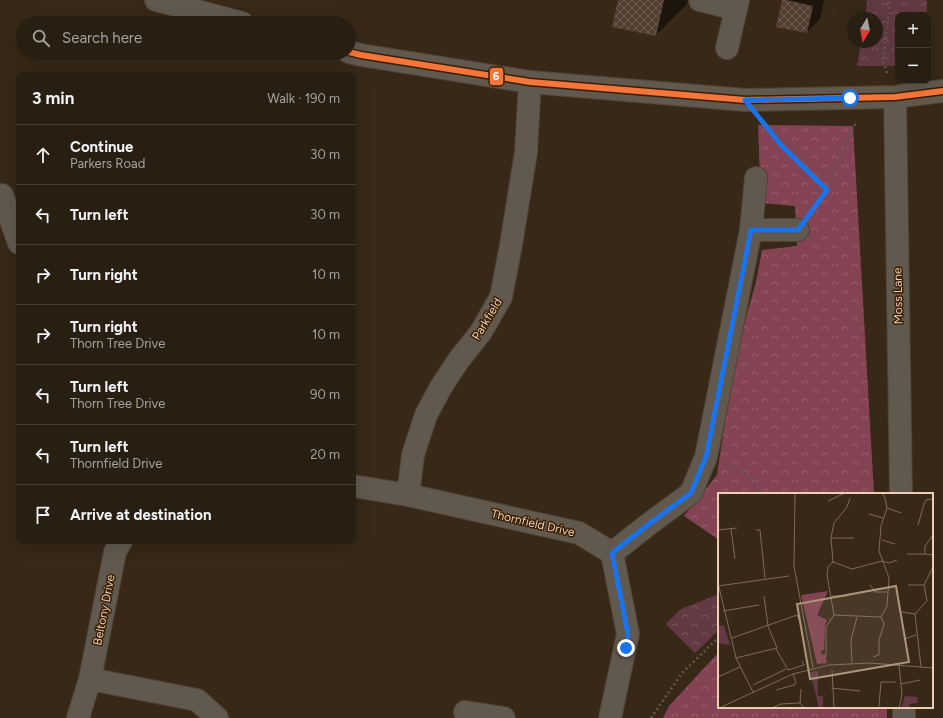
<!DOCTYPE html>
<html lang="en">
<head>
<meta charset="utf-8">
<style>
  body { margin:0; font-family:Figtree,sans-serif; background:#31271b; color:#f1f3f6 }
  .controls { position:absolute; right:12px; top:12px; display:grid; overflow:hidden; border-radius:8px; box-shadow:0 4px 16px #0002 }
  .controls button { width:36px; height:36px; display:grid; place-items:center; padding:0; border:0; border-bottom:1px solid #453c32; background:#291e12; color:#f1f3f6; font:20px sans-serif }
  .compass { position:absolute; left:847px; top:12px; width:36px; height:36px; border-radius:50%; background:#291e12; box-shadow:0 4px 16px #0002; rotate:190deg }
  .stop { position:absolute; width:12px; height:12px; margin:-9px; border:3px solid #1a73e8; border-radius:50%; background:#fff }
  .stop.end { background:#1a73e8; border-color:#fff; box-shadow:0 1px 4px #0008 }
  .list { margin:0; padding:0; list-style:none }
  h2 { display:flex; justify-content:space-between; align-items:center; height:52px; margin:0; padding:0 16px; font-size:17px }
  h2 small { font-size:13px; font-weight:400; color:#a5a29f }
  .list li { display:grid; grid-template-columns:26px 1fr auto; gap:12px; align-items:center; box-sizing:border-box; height:60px; padding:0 16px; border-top:1px solid #453c32 }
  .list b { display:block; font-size:15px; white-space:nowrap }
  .list p { margin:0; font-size:13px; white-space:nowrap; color:#a5a29f }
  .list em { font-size:13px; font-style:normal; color:#a5a29f }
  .icon { flex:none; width:22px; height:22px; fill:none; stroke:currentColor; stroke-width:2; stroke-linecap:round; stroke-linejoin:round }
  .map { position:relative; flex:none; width:943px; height:718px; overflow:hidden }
  .search { position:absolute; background:#291e12; box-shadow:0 4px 16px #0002; left:16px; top:16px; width:340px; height:44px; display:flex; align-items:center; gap:10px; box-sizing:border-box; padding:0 14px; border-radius:22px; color:#a5a29f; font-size:15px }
  .panel { position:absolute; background:#291e12; box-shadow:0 4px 16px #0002; left:16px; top:72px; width:340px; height:472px; border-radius:8px }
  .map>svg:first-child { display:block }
</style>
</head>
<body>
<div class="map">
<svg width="943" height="718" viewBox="0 0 943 718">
  <defs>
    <pattern id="forest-crowns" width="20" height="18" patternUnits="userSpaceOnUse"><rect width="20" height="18" fill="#834353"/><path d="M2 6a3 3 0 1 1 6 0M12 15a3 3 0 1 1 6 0" fill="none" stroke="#955d6a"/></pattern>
    <pattern id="park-crowns" width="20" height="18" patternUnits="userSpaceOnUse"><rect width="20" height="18" fill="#633a43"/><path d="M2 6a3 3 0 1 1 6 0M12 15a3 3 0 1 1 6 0" fill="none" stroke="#7a555c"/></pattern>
    <pattern id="building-cross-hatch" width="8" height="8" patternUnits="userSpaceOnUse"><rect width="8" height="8" fill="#523f32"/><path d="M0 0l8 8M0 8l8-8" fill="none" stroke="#6b5a4d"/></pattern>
  </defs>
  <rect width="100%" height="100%" fill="#372818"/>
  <path fill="url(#forest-crowns)" d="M758,125L853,126L874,494H719V540L684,516L717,475L734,360L756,282L762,250L797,246L795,206L761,203Z
    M719,652V707H887V718H663L669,706Z"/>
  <path fill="url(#park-crowns)" d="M867,0H927V15H898V66H857L861,42H877V18H865Z
    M719,594V630L695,653L666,624L681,609Z"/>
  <path fill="#0007" d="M619,0H688L687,4L656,35Z
    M783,0H824L820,19L807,32Z"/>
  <path fill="url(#building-cross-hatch)" d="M618,0H664L656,36L612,27Z
    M782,0H787L813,6L807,33L776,27Z"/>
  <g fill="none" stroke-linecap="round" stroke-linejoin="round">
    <g stroke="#524334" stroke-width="24">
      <path id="minor" d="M156,0L242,23
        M700,0L736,9
        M727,48L738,0
        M349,52L361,55L530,82L745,100L895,97L943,91
        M895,97L901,494
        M2,195L19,243
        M751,230H798
        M353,486L408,495L579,533L612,553L628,634L610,718
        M408,495L413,455L426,415L441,387L458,361L481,332L501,297L511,245L526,152L530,82
        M612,553L649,524L691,493L706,457L751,230L756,178
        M90,679L197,700L217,718
        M904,707V718
        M465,712L504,718
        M78,718L90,679L115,552L121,541"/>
    </g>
    <path stroke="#61574e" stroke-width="2.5" stroke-dasharray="2 3" stroke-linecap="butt" d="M887,73L883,60L890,0
      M765,125L782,146L827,191
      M813,210L827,191L853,126L856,124
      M730,465L749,475L762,494
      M651,718L682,673L719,637"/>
    <use href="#minor" stroke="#61584e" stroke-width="22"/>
    <g stroke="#391e02" stroke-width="9">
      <path id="bus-1" d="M349,52L361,55L530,82L745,100L895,97L943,91"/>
    </g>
    <use href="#bus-1" stroke="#f5763a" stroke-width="6"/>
  </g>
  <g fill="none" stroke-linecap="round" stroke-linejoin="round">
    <path stroke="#1a73e8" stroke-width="5" d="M626,648L628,634L612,553L649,524L691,493L706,457L751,230H798L827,190L782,146L745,100L850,98"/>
  </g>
  <g text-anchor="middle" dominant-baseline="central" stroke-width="3" stroke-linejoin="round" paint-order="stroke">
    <g font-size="12" fill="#eecfb5" stroke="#391e02">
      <text transform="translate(898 296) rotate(-91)">Moss Lane</text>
      <text transform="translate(487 319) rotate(-59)">Parkfield</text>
      <text transform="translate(533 523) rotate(13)">Thornfield Drive</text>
      <text transform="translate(104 610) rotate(-79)">Beltony Drive</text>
    </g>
  </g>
  <g transform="translate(718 493)">
    <rect width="215" height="215" fill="#372818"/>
    <path d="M6,132L12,152L0,150V133Z" fill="#633a43"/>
    <path d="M110,98L99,122L109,127L107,132L106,157L103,158L104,162L107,161L109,170L99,171L83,102Z" fill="#834353"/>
    <path d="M100,178V203H105V215H101L92,179ZM187,203L200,204L199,210L192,211L191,215H183Z" fill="#633a43"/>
    <path fill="none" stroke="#806b57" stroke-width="1" d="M77,0L76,73L95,175M110,8L127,0M169,15L183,20M151,21L165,25M200,32L206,11L208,7L215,6M13,36L17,66M0,37L19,35M38,37H42L47,85M215,42L207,53V61L215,62M113,45H136M164,47L177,51M189,61H207M164,68L171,70L179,67M115,69L134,76L164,68M0,90L18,165L35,199M152,92L157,99H169M190,92H206M0,93L71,83M114,103H129M5,118L41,112M184,119L197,121M116,122L109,82L110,74L115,69L113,45L116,30L129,14L132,5M116,122L163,124M163,124L169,113L171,85L161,58L163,33L169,15L167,5L164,0M14,145L79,122L81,127M186,146L198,142M58,156L70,177L86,172L84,168M108,164V134L116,122M155,164L161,162V147L166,131L163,124M18,165L59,155L50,133L46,103M134,170L133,147L139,124M203,174L197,121L209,108L206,92L215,74M114,177L116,215M0,184L22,174M183,191L202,187M35,192L68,176M113,195L142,198M58,197L76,192L78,189L75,181M82,210L83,196M161,213L163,189H178M1,215L75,181L111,172L152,170L215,175M54,215L63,211L82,210L86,215M150,215H181M181,215L184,201L181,172"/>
    <path fill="#ae957e" fill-opacity="0.15" stroke="#ae957e" stroke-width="2" d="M178,93L191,169L92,186L79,111Z"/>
    <rect width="215" height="215" fill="none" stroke="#eecfb5" stroke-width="2"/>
  </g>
  <rect stroke="#391e02" stroke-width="1.5" x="489" y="67" width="15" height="19" rx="4" fill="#f5763a"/>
  <g font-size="11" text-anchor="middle" font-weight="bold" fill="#fff">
    <text x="496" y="80">6</text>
  </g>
</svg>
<div class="controls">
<button>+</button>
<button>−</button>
</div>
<svg class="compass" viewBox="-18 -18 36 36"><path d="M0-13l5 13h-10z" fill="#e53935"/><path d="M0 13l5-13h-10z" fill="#a5a29f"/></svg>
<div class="stop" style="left:850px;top:98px"></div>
<div class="stop end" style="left:626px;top:648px"></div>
<div class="search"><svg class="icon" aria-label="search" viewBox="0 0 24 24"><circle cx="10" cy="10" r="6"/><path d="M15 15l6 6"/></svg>Search here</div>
<section class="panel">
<h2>3 min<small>Walk · 190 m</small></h2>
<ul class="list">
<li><svg class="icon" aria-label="ahead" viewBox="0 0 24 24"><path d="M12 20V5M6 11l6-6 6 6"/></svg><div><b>Continue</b><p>Parkers Road</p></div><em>30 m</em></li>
<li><svg class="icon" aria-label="left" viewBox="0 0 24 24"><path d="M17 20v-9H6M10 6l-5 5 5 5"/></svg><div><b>Turn left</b></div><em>30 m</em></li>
<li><svg class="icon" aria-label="right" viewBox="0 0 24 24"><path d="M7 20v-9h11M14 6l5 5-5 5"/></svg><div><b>Turn right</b></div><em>10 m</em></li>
<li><svg class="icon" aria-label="right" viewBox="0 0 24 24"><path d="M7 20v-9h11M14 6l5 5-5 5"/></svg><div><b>Turn right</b><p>Thorn Tree Drive</p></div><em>10 m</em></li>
<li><svg class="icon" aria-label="left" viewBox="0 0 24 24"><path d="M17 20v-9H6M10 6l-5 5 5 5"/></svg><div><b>Turn left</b><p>Thorn Tree Drive</p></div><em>90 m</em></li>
<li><svg class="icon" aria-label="left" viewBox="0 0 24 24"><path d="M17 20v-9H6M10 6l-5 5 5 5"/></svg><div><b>Turn left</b><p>Thornfield Drive</p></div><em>20 m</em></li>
<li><svg class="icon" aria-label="arrive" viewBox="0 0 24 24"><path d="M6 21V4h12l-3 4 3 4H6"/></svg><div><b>Arrive at destination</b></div></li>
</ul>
</section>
</div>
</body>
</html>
